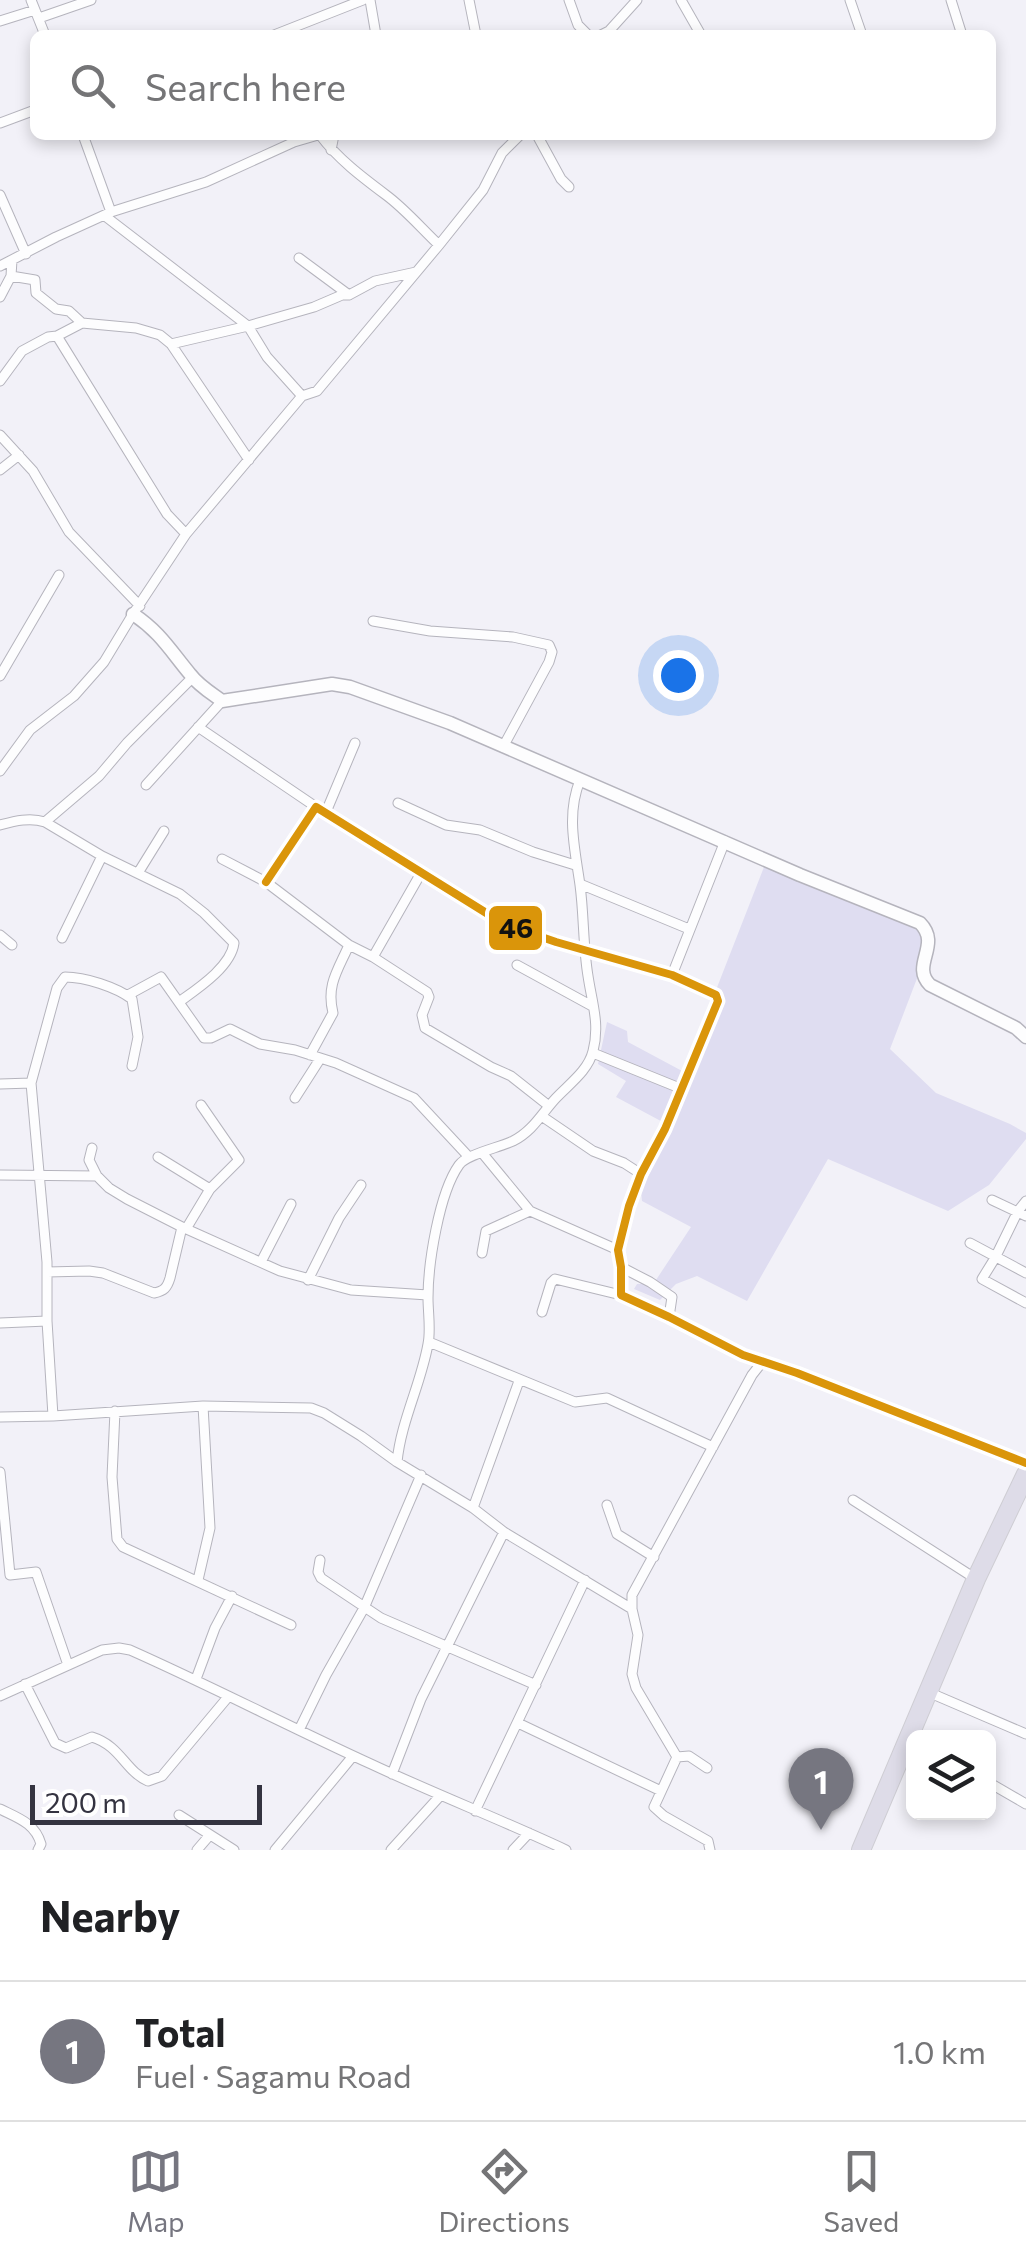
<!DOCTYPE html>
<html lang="en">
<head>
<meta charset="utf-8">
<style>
  body { margin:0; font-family:Commissioner,sans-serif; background:#f6f6f6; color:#202124 }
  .controls { position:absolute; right:30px; bottom:30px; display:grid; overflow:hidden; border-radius:15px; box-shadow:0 5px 15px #0003 }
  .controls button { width:90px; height:90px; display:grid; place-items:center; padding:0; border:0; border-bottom:2px solid #e0e0e0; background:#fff; color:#202124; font:50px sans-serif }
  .scale { position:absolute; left:30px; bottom:25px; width:232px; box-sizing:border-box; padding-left:10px; border:5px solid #343340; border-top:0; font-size:28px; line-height:35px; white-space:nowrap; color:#343340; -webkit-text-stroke:8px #fff; paint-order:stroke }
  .you { position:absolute; left:678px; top:675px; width:35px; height:35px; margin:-25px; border:8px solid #fff; border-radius:50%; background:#1a73e8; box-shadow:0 0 0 15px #1a73e833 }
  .badge { display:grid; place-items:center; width:65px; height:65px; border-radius:50%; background:#767680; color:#fff; font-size:32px; font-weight:700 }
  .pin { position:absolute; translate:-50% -82px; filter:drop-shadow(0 2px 5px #0008) }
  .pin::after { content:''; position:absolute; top:52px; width:35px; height:30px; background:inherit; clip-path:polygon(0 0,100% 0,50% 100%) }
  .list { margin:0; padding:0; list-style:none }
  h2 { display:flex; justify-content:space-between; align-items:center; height:130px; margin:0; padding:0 40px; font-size:42px }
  h2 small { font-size:32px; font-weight:400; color:#757577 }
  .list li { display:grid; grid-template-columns:65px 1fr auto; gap:30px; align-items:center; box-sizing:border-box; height:140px; padding:0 40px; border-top:2px solid #e0e0e0 }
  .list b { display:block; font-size:38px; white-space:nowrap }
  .list p { margin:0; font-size:32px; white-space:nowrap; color:#757577 }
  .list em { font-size:32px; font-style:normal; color:#757577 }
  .icon { flex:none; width:55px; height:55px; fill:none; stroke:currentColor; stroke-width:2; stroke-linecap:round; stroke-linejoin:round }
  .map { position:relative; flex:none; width:1026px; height:1850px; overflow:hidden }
  .search { position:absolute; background:#fff; box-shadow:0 5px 15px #0003; left:30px; right:30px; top:30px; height:110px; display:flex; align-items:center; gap:25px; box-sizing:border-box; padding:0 35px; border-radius:15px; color:#757577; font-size:38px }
  .sheet { height:270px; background:#fff }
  nav { display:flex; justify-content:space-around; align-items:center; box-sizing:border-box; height:140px; border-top:2px solid #e0e0e0; background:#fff; font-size:28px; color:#757577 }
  nav a { display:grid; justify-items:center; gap:5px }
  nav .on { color:#767680 }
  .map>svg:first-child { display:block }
</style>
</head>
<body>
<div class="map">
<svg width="1026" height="1850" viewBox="0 0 1026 1850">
  <rect width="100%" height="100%" fill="#f2f1f8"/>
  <path fill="#dfddf1" d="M766,862L934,934L890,1049L936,1093L1010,1124L1026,1133V1139L989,1185L948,1211L828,1159L747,1301L697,1276L676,1284L660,1300L634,1289L637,1284L654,1283L691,1227L642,1201L641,1191L672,1127L616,1097L626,1081L598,1064L607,1022L627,1031L628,1042L684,1072Z"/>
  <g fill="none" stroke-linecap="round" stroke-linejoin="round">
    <g stroke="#b5b4bd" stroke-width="11">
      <path id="street" d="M31,0L45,35
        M370,0L376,35
        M469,0L476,35
        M569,0L578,25L588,35
        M681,0L701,35
        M850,0L862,35
        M951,0L962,35
        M39,18L91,0
        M0,21L35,10
        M274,35L363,0
        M601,35L609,31L637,0
        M0,123L35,110
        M83,135L111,212
        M320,135C338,159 362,177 386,195C405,209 422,229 439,245
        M537,135L561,179L569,187
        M331,150L334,135
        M0,195L26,254
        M105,216L248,326L267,357L302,396
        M299,258L349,295
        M0,266L56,237L111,212L206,182L294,142L318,135
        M11,276L35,280L36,293L56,309L69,311L82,323
        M0,297L11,276L12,260
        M57,336L167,514L186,534
        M171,344L248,326L314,307L342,295H349L375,281L416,272
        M0,381L22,351L48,337L57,336L82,323L136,328L160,335L171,344L249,460
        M0,435L33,471L69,532L140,606
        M0,470L19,455
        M373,621L430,631L513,637L549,645L552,652L549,662L503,747
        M0,676L59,575
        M198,727L316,807
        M0,771L30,730L74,696L104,662L133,614L186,534L302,396L317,391L439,245L483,190L502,153L520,135
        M146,785L222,701
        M398,803L446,825L480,830L533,852L575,865
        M326,812L355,743
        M45,822L99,776L127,743L192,678
        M0,825C15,821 30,817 45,822L102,856L180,894L204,913L234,943C231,967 197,989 179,1002
        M222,859L266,882L349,945C338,970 326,985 333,1013L310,1055
        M138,873L164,831
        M266,882L316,807L504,924L556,942L672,975L716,995L718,1001L665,1129L641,1174L629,1206L618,1250L621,1267V1295L669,1317L743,1355L797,1373L1026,1463
        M580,884L689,929
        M0,935L12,945
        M62,938L102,856
        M349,945L373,957L427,992L429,997L422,1015L425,1028L491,1067L511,1076L549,1106
        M373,957L421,873
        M517,965L592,1006
        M672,975L725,841
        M128,995L161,977L204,1038H211L230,1029L260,1044L295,1050L336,1063L414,1098L468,1156
        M593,1053L682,1089
        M31,1083L57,988L65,977C85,977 116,987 132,999L138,1037L132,1066
        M0,1084L31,1083L47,1262V1321L53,1416
        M295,1098L320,1059
        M543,1117L593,1151L624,1163L641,1174
        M92,1148L89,1160L97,1176
        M483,1154L530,1211L618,1250
        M158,1157L210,1189
        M0,1175L97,1176L109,1188L127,1199L182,1227L280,1271L351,1290L428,1295
        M992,1200L1026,1216
        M1026,1201L1018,1211L995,1258L982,1279L1026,1303
        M186,1229L210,1189L239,1160L201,1105
        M970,1243L1026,1273
        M482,1253L486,1231L530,1211
        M261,1262L291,1204
        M621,1267L650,1282L672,1297L669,1317
        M47,1272L89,1271L103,1273L154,1293C164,1291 167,1288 170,1278L182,1227
        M308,1280L339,1218L361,1185
        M542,1312L551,1283L555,1279L621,1295
        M0,1323L47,1321
        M429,1342L575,1402L607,1398L713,1447
        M115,1411L112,1477L117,1539L123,1547L291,1625
        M0,1417L53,1416L203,1406L311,1408L324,1413L361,1436L397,1462L473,1508L504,1532L632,1609
        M397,1462C401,1421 421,1384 428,1344C431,1330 428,1313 428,1298C428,1264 439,1193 459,1165C467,1154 498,1148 513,1141C533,1131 542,1113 556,1098C569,1084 588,1071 593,1051C600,1024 592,1003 588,976C583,946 584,915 580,885C575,849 566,815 580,780
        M0,1472L10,1575L36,1572L68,1665
        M853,1500L976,1579
        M607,1505L617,1534L654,1557
        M473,1508L519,1381
        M320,1560L318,1572L321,1578L381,1618L536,1685
        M198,1580L210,1528L203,1406
        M196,1679L215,1628L232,1596
        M25,1684L55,1743L66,1748L92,1737C121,1746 125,1771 148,1781L162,1776L228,1697
        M928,1692L1026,1734
        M0,1696L102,1650L119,1648L130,1650C211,1686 290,1727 371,1764C435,1794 502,1820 566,1850
        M518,1723L661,1791
        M299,1730L326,1675L364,1608L421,1475
        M677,1757L636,1688L632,1674L638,1635L632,1609V1595L752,1375L763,1361
        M707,1768L689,1756L677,1757L654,1807L664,1816L708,1841L710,1850
        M392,1774L421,1699L504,1532
        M988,1782L1026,1804
        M0,1809C18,1818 35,1823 41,1844L38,1850
        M475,1811L585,1580
        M179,1815L234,1850
        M197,1850L209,1836
        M275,1850L353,1756
        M391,1850L440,1796
        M513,1850L529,1833"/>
    </g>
    <g stroke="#b5b4bd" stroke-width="15">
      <path id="secondary" d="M133,614C160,632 170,650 190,674C198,685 211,693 222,701L332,684L350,687L450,723L800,875L920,923C942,945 910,965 930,985L1016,1028L1026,1037"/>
    </g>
    <g stroke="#cecdd3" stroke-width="20">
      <path id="highway" d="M861,1850L976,1579L1026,1474"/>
    </g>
    <use href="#street" stroke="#fdfdfe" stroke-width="9"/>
    <use href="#secondary" stroke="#fdfdfe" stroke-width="12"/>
    <use href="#highway" stroke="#dedce8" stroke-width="18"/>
    <g stroke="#fff" stroke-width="15">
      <path id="bus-1" d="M266,882L316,807L504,924L556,942L672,975L716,995L718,1001L665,1129L641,1174L629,1206L618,1250L621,1267V1295L669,1317L743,1355L797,1373L1026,1463"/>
    </g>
    <use href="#bus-1" stroke="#da950a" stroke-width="8"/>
  </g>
  <rect stroke="#fff" stroke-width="4" x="487" y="904" width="57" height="48" rx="10" fill="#da950a"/>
  <g font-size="28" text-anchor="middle" font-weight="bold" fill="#111">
    <text x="516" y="938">46</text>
  </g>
</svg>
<div class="controls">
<button><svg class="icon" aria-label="layers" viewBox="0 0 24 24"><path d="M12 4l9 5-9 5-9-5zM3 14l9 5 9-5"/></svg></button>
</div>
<div class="scale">200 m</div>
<div class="you"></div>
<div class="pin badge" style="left:821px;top:1830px">1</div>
<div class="search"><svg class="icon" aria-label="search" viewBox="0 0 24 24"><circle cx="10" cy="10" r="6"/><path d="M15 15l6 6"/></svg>Search here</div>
</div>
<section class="sheet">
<h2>Nearby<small></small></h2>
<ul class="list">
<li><span class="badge">1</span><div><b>Total</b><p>Fuel · Sagamu Road</p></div><em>1.0 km</em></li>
</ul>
</section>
<nav>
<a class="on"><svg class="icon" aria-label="map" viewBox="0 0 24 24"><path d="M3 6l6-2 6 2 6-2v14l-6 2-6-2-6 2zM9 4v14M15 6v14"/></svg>Map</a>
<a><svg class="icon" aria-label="directions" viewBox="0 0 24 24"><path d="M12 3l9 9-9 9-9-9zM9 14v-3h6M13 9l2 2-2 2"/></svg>Directions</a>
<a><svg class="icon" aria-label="saved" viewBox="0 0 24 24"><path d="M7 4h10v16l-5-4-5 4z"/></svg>Saved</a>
</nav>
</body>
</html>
